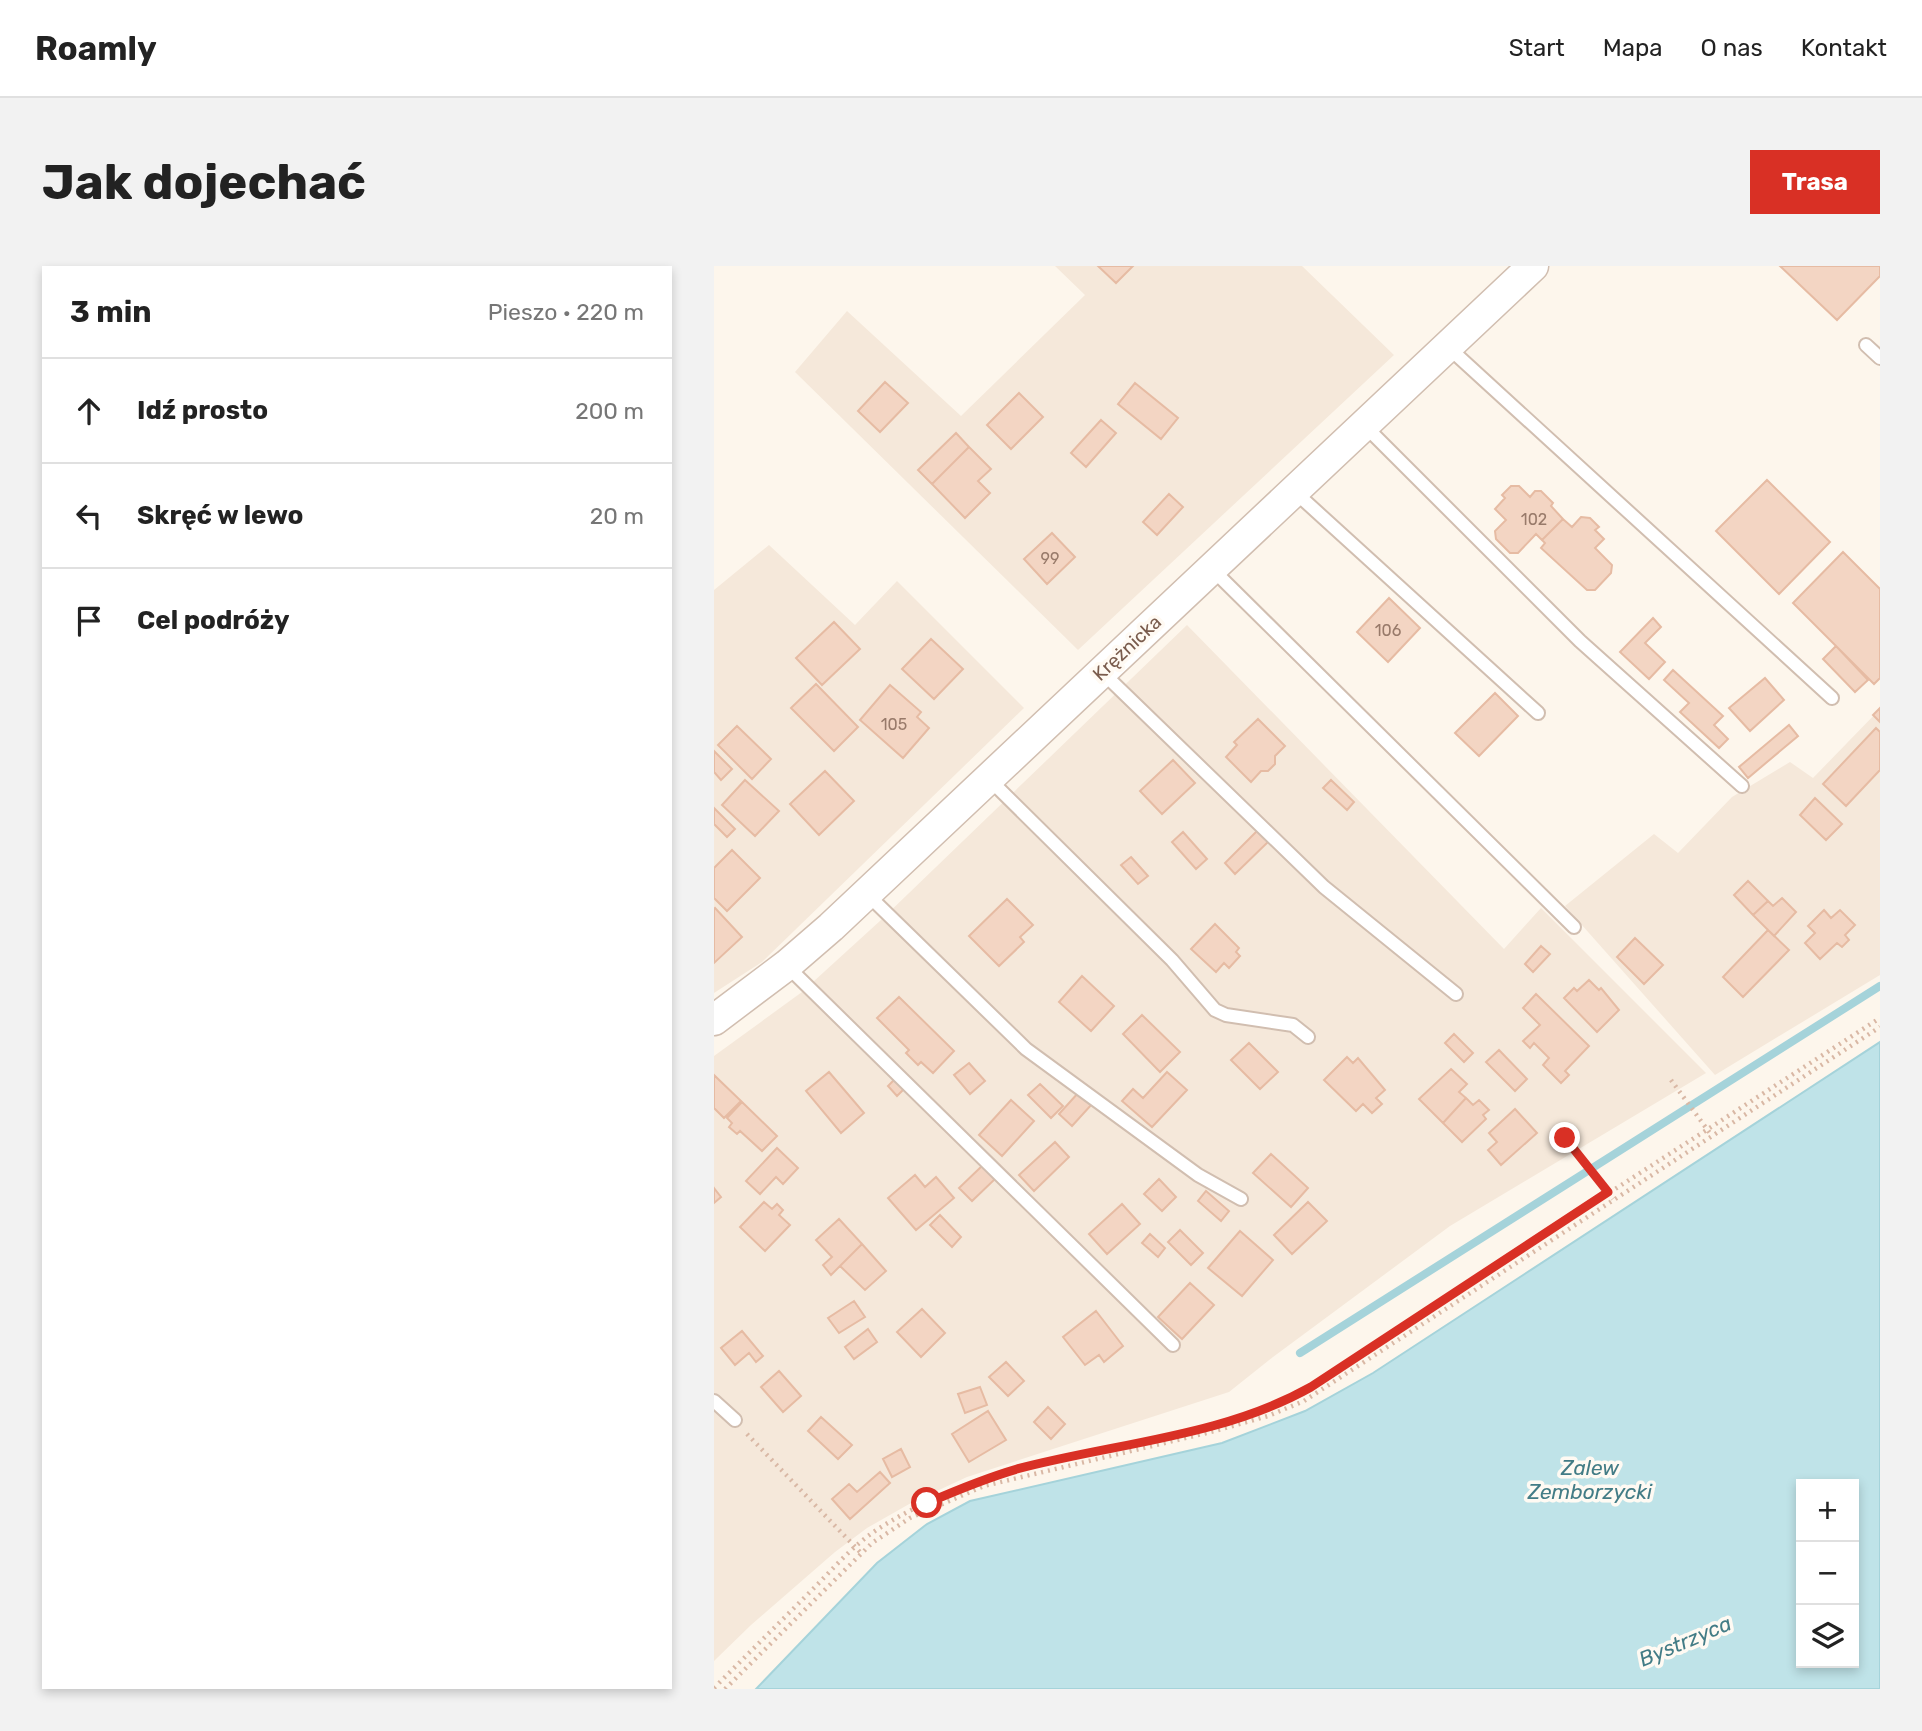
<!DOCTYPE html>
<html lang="pl">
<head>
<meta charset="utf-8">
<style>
  body { margin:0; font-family:Rubik,sans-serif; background:#f2f2f2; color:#222 }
  .controls { position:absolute; right:21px; bottom:21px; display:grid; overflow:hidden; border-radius:0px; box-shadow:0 4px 10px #0003 }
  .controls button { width:63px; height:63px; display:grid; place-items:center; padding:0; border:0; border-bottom:2px solid #e0e0e0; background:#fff; color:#222; font:35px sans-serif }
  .stop { position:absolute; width:21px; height:21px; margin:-16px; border:5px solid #d93025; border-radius:50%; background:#fff }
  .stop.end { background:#d93025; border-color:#fff; box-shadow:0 2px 7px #0008 }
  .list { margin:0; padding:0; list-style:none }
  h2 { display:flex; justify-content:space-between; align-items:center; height:91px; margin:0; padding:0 28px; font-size:30px }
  h2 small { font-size:23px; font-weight:400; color:#767676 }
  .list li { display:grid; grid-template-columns:46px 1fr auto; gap:21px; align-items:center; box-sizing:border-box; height:105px; padding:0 28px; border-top:2px solid #e0e0e0 }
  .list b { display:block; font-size:26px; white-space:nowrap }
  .list em { font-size:23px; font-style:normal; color:#767676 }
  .icon { flex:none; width:38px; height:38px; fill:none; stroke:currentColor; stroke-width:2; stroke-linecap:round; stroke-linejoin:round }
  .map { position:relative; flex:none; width:1166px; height:1423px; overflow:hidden; border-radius:0px }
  header { display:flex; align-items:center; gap:42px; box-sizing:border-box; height:98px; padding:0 35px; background:#fff; border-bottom:2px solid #e0e0e0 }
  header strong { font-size:33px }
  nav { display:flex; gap:38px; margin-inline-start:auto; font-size:24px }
  .intro { display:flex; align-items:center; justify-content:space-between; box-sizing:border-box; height:168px; padding:0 42px }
  h1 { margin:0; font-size:49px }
  .button { padding:18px 32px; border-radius:0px; background:#d93025; color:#fff; font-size:24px; font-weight:700 }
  main { display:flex; gap:42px; padding:0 42px }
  aside { flex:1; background:#fff; border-radius:0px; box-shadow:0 4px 10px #0003 }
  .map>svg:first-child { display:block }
</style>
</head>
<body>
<header>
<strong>Roamly</strong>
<nav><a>Start</a><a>Mapa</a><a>O nas</a><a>Kontakt</a></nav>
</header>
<div class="intro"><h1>Jak dojechać</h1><a class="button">Trasa</a></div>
<main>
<aside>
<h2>3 min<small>Pieszo · 220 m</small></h2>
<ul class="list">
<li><svg class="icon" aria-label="ahead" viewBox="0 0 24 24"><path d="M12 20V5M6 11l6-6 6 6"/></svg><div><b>Idź prosto</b></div><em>200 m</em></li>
<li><svg class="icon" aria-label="left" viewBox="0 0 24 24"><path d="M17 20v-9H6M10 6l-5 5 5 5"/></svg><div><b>Skręć w lewo</b></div><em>20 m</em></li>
<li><svg class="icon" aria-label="arrive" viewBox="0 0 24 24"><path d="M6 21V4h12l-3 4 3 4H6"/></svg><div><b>Cel podróży</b></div></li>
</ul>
</aside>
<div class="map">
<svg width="1166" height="1423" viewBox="0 0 1166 1423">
  <rect width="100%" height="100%" fill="#fdf6ec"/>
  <path fill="#f5e8da" d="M341,0H588L680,89L364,384L81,106L133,45L247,150L371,29Z
    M55,279L141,359L183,315L310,442L48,696L0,727V324Z
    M473,359L790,683L827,642L992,807L736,960L559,1091L515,1126L253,1211L197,1237L153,1262L121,1286L37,1359L0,1395V790L88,726L167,654Z
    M1166,443V709L1001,809L851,640L940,568L964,587L1018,531L1076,496L1099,512Z"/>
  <path fill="#bfe3e8" stroke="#a5d3da" stroke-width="2" fill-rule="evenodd" d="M1166,776V1423H42L163,1297L213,1258L256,1235L508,1177L591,1145L659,1107ZM1087,1218H1140V1397H1087Z"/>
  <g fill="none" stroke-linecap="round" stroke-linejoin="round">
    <path stroke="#a5d3da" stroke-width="8" d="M586,1087L1166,720"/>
  </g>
  <path fill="#f3d5c3" stroke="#e6bba3" stroke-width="2" d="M384,0H419L402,17Z
    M1066,0H1166V10L1123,54Z
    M171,116L194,137L166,166L144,145Z
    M421,117L464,152L447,173L404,138Z
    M305,127L329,151L297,183L273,159Z
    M387,154L402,167L372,201L357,187Z
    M242,167L255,181L218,218L204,204Z
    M255,181L277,203L264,215L276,227L251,252L218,218Z
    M1053,214L1116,276L1065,328L1002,265Z
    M797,220H805L816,231L821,225H827L839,237L837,240L849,253L828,274L822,268L804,287H796L782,273L781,265L792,254L781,243L791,232L788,229Z
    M455,228L469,241L443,269L429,256Z
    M867,251L876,252L885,261L881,264L890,273L881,282L898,299L897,307L881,324H873L827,282L831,277L828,274L849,253L858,261Z
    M338,267L361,291L333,318L310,293Z
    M1129,286L1166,323V412L1160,418L1079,337Z
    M675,332L706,362L674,396L643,366Z
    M939,352L947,361L931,377L951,396L935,413L906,386Z
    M120,356L146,383L108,419L82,392Z
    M217,373L249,403L220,433L188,403Z
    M1122,380L1154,414L1141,426L1109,393Z
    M959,404L1009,450L1000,459L1014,473L1005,482L966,446L975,437L950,414Z
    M1051,412L1070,434L1036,465L1015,442Z
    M102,418L144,461L120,485L77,442Z
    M176,419L207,446L203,451L215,462L189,492L146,454Z
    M781,427L804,450L765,490L741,467Z
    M1166,442V456L1159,449Z
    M544,453L571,480L561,490V498L554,505H547L537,516L512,491L523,479L520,476Z
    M1075,459L1084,470L1034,512L1025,501Z
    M23,460L57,493L38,513L4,479Z
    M1162,462L1166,466V504L1132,540L1109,518Z
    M0,485L18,503L7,514L0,506Z
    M459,494L481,517L448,548L426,525Z
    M111,505L140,535L105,569L76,538Z
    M31,514L65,545L41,570L8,539Z
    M617,514L640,536L633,544L609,522Z
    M1101,532L1128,558L1112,574L1086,549Z
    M0,542L21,563L13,571L0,558Z
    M545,563L556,574L521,608L511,597Z
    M469,566L493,593L482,603L458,576Z
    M18,584L46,612L13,645L0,632V602Z
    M417,591L434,610L424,618L407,599Z
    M1034,615L1054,635L1039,649L1020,629Z
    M1068,632L1082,646L1060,670L1039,649L1054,635L1059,640Z
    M293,633L319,659L306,671L310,676L285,700L255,670Z
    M1,642L28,671L0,697V643Z
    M1110,644L1117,652L1126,644L1141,659L1131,669L1135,674L1128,681L1123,677L1106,693L1091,677L1101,667L1094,660Z
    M501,658L525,682L522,686L526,690L515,702L510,697L502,706L477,683Z
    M1054,664L1075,684L1029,731L1009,711Z
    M921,672L949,699L930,718L903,691Z
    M827,680L836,688L819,706L811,698Z
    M368,710L400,740L377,765L345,736Z
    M875,714L885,724L887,722L905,744L883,766L850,732L860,722L863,725Z
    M822,728L875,780L851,805L855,809L847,817L829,799L835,792L820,777L816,782L809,775L826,759L809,742Z
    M185,731L240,785L219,807L207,796L204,799L192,787L195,784L163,752Z
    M428,749L466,786L446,806L409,768Z
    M740,768L759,787L750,796L731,777Z
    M535,777L564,806L546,823L517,794Z
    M785,784L813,813L801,825L772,796Z
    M633,791L639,797L644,792L671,824L662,832L668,838L658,847L649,838L642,845L610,814Z
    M255,797L271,815L256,828L240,809Z
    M737,803L753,818L745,826L752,832L729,857L705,833Z
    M115,806L150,847L127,867L92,825Z
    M453,806L473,824L438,861L408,835L419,823L429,832Z
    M0,809L27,835L10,852L0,842Z
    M180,814L190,823L183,830L174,820Z
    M326,818L349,840L337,852L314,829Z
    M365,826L378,838L358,860L345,848Z
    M752,832L759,839L765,834L775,844L769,849L772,853L748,876L729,857Z
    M297,834L320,855L288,890L265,869Z
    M28,836L63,870L48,885L26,865L23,868L15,861L18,857L13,852Z
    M801,843L823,867L787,899L774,884L783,876L775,867Z
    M341,876L355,891L320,925L305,909Z
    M63,882L84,902L69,918L62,911L46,928L32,915Z
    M557,888L594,922L577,941L539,907Z
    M269,899L281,913L258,935L245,922Z
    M201,909L211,921L222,911L240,932L202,964L174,932Z
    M445,913L462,931L448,945L430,928Z
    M0,922L7,931L0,937Z
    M492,925L515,945L507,955L484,935Z
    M50,936L58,943L63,938L69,944L65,949L76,959L51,985L26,961Z
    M594,936L613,955L578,988L560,969Z
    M408,938L426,958L393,988L375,968Z
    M226,949L247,971L238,981L216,959Z
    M125,953L148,978L117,1009L109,999L118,991L102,974Z
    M466,964L489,987L477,999L454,976Z
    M526,965L559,994L528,1030L494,1002Z
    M436,968L451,982L444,991L428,977Z
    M148,978L172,1005L151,1024L126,1000Z
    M476,1017L500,1039L468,1073L444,1051Z
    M140,1035L151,1051L125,1067L114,1052Z
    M208,1043L231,1067L207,1091L183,1066Z
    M382,1045L409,1080L390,1096L385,1089L371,1099L349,1071Z
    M154,1063L163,1076L140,1093L131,1081Z
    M28,1065L49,1090L42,1096L35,1087L21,1099L7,1082Z
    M292,1096L310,1115L294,1130L275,1111Z
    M65,1105L87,1130L69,1146L47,1121Z
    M266,1121L273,1139L251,1147L244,1128Z
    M334,1141L351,1158L337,1173L320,1156Z
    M274,1145L292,1174L255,1196L238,1168Z
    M107,1151L138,1179L124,1193L94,1165Z
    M187,1183L196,1201L178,1211L169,1193Z
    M166,1206L176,1217L136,1253L118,1233L135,1218L143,1226Z"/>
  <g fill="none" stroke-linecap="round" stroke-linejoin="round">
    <g stroke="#d1beb0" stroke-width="16">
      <path id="service" d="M1152,79L1166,92
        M734,81L1118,432
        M650,159L866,375L1028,520
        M581,226L824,447
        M497,302L860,661
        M388,406L610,621L742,728
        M275,513L458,694L501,744L512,749L579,759L594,771
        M153,628L312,783L484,909L527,933
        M73,700L459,1079
        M0,1135L21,1154"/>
    </g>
    <g stroke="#d1beb0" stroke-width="33">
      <path id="tertiary" d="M0,754L73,699L117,661L819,0"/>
    </g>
    <path stroke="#d9b8a5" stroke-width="4.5" stroke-dasharray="2 5" stroke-linecap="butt" d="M957,814L998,870
      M851,872L899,933
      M33,1168L147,1287
      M0,1422C33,1389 65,1357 98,1324C119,1303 139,1279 164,1263C289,1183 445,1188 579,1131L1166,752
      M11,1423L158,1277L196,1252L270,1220L501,1165L554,1150L590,1135L1166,761"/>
    <use href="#service" stroke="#fff" stroke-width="12"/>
    <use href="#tertiary" stroke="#fff" stroke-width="30"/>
  </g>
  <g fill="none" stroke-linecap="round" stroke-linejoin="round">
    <path stroke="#d93025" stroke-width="9" d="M213,1237C243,1224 272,1212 303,1203C401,1177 508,1171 597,1121L894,926L851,872"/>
  </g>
  <g text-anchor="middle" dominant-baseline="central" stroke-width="7" stroke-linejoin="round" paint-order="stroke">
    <g font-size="16" fill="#987a6a">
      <text x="820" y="253">102</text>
      <text x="336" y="292">99</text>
      <text x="674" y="364">106</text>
      <text x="180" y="458">105</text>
    </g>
    <g font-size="19" fill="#7a5c4d" stroke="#fffaf3">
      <text transform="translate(413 382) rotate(-43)">Krężnicka</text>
    </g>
    <g font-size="21" font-style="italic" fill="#437c86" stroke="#fffaf3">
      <text x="876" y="1201">Zalew<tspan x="876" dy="24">Zemborzycki</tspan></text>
      <text transform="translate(971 1375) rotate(-23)">Bystrzyca</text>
    </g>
  </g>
</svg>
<div class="controls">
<button>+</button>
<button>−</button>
<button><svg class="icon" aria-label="layers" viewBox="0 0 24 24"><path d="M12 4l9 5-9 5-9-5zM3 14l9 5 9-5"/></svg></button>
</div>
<div class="stop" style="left:213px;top:1237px"></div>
<div class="stop end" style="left:851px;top:872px"></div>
</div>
</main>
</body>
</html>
